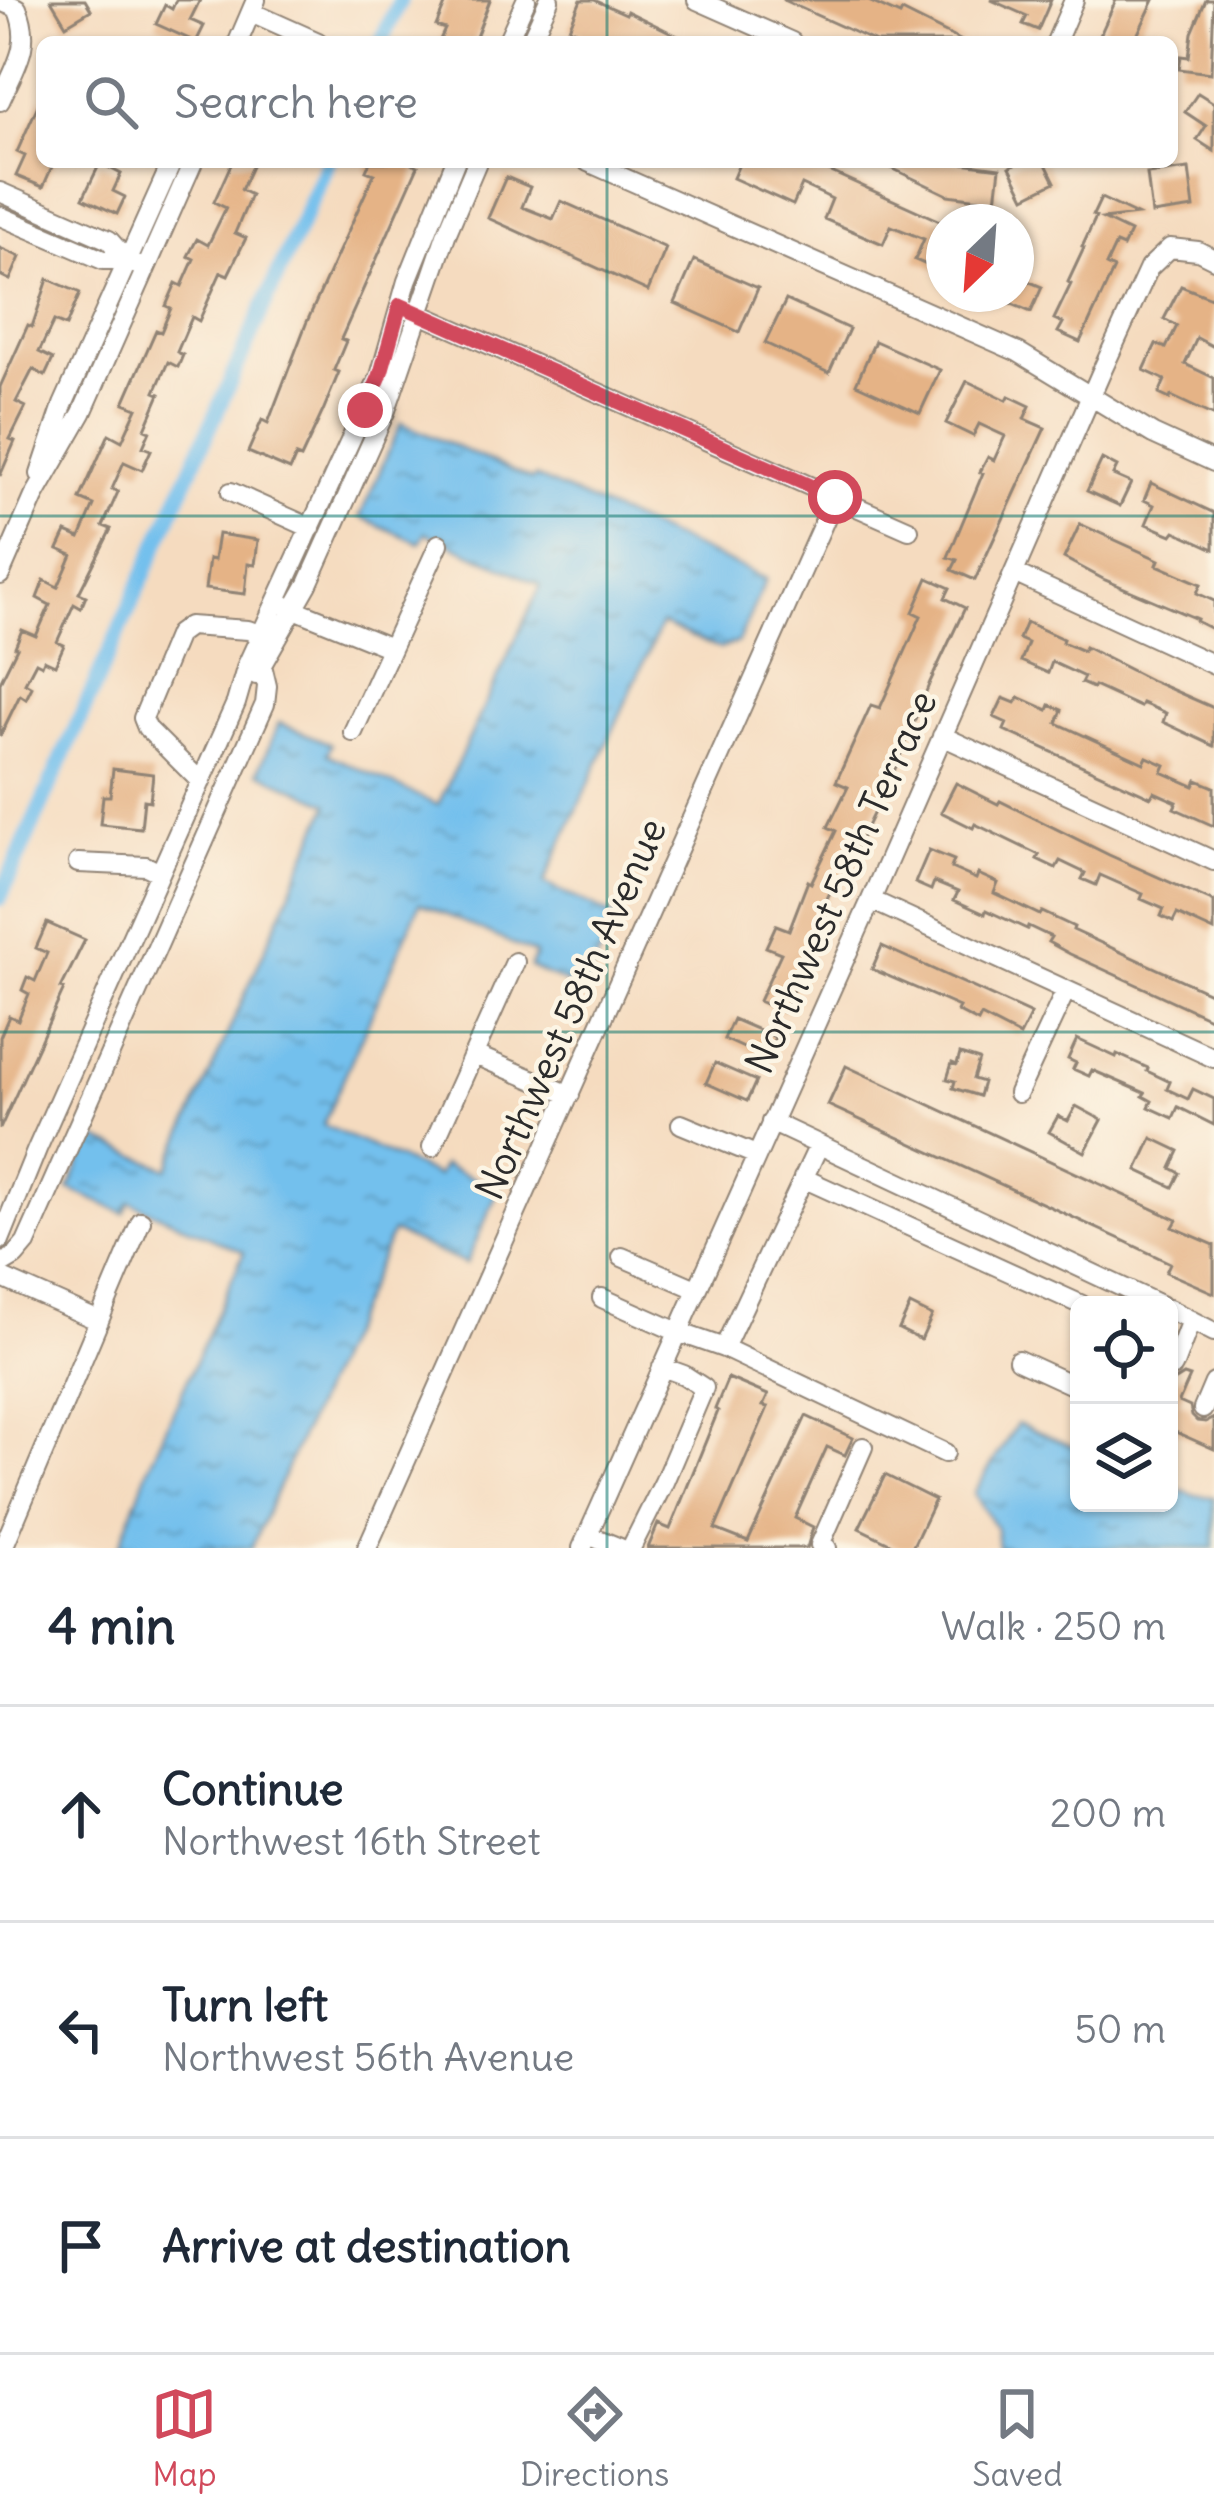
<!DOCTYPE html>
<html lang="en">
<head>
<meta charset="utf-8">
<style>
  body { margin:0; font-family:Delius,sans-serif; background:#f6f6f7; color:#1f2937 }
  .controls { position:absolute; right:36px; bottom:36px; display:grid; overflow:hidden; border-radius:18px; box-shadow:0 3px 9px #0004 }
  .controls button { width:108px; height:108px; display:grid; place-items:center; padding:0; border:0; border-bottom:3px solid #e0e1e3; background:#fff; color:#1f2937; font:60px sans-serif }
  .compass { position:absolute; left:926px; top:204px; width:108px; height:108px; border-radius:50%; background:#fff; box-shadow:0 3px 9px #0004; rotate:205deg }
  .stop { position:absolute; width:36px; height:36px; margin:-27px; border:9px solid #d1495b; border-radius:50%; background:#fff }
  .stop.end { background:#d1495b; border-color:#fff; box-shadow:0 3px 12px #0008 }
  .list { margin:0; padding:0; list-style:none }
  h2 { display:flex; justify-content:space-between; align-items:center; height:156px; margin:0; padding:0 48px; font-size:51px }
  h2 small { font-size:39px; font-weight:400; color:#747a83 }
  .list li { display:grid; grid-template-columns:78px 1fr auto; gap:36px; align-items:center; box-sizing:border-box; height:216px; padding:0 48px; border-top:3px solid #e0e1e3 }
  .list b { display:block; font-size:45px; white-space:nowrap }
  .list p { margin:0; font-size:39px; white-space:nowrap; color:#747a83 }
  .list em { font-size:39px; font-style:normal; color:#747a83 }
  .icon { flex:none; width:66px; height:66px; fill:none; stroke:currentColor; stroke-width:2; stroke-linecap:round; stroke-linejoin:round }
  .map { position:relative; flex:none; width:1214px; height:1548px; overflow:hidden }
  .search { position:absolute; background:#fff; box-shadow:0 3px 9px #0004; left:36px; right:36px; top:36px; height:132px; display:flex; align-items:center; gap:30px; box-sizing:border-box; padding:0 42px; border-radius:18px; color:#747a83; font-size:45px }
  .sheet { height:804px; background:#fff }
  nav { display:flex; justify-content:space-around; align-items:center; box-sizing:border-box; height:168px; border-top:3px solid #e0e1e3; background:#fff; font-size:33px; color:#747a83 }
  nav a { display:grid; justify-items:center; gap:6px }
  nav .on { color:#d1495b }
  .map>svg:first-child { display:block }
</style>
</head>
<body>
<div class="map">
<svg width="1214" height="1548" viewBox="0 0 1214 1548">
  <defs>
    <pattern id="water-ripples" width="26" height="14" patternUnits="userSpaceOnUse" patternTransform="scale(3)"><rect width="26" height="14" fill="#73c0ed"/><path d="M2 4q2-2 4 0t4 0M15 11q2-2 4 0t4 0" fill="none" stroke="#5f9cc0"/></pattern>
  </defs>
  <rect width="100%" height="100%" fill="#fcf5e5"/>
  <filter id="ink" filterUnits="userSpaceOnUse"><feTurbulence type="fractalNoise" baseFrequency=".00833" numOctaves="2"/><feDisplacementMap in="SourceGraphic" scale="24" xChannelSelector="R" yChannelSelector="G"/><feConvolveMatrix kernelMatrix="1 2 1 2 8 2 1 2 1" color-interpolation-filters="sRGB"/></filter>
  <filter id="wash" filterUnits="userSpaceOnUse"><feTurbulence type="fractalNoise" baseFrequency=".004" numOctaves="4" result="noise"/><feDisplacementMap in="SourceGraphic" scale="48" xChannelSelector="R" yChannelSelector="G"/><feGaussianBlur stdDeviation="2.7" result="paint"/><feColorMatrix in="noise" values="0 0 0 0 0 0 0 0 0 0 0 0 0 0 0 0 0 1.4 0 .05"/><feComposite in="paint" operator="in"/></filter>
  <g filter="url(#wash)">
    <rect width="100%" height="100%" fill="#f5dbbf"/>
    <path fill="url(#water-ripples)" stroke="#4f768c" stroke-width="3" d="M401,423L532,480L535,477L766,579L738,642L720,649L661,624L544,883L616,917L583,991L530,967L535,954L420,903L323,1125L437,1176L443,1165L499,1189L466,1264L392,1232L251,1548H119L149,1466L244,1252L130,1202L124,1213L69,1189L92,1137L168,1169L329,804L258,772L279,723L331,744L327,754L438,805L541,585L426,533L420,543L360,517Z
      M1017,1424L1079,1449V1503H1169V1486L1193,1495L1214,1497V1548H998L996,1528L974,1493Z"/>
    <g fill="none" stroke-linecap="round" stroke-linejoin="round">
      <path stroke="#73c0ed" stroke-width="16" d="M381,42L400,0
        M0,898L328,162"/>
    </g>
    <g id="blocks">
      <path fill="#e5b386" d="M51,0H85L91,10L66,25Z
        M176,0H200L190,20L204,26L196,42L156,24L165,5L172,9Z
        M447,0H490L474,42H439L445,29L436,26Z
        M581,0H594L626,14L627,11L690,42H613L600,35L597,41L569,28Z
        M783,0H866L900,15L902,11L964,42H876Z
        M991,0H1051L1038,30L1023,24L1027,16Z
        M1116,0H1154L1134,42H1097Z
        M1206,0H1214L1211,73L1179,69L1181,56L1189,57L1192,33Z
        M1198,93L1214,103V151L1197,140L1206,126L1185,112Z
        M42,96V162H54L43,187L16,176L25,156L17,152Z
        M232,162H254L241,190L251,195L235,233L246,238L228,275L221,272L199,321L192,317L177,352L183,355L178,367L168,362L155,392L160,394L145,429L150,431L143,447L151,450L142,470L124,462L112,489L118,492L103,526L111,529L79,593L86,596L81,608L74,604L57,642L64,645L55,665L44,660L42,665L36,662L25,683L32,687L26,699L20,695L0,736V682L17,648L15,647L22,630L36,636L50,605L37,598L44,580L58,587L72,555L58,549L66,532L80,538L94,505L80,499L109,434L122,441L137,408L124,403L156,330L161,332L171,308L166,306L176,283L182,286L194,259L188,256L197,239L208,245L226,208L214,202Z
        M370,162H409L418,166L341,339L346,341L334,370L339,372L323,411L301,458L296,456L290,470L248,452L262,420L268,423L306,324L374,174L366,171Z
        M740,162H809L944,223V257L938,270L915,260L924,239L891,226L883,244L824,219L832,199L824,195L802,185L793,205L733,178Z
        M879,162H953L1000,168L996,201L948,195Z
        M1018,162H1045L1055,182L1025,197L1010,167Z
        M100,163L121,174L113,191L125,197L117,214L83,198Z
        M1189,169L1194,208L1152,214L1147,174Z
        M506,177L530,187L522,207L553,219L561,201L666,248L648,291L488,218Z
        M1101,198L1137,215L1103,219L1130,232L1123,247L1116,244L1106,265L1114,269L1080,342L1058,332L1063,323L1054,319L1071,284L1068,282L1084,248L1082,247L1096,217L1093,215Z
        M0,248L20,257L10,280L0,275Z
        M694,260L758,288L739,332L675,303Z
        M1016,276L1042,287L1031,312L989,294H1016Z
        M48,279L80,293L66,326L54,321L39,352L53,359L45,376L33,369L16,402L26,407L10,439L15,441L0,476V387L28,325L32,327Z
        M1181,286L1214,299V347L1197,338L1185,364L1214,378V416L1171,396L1170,399L1159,394L1165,380L1144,370L1156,344L1166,348L1177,326L1164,319Z
        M786,300L849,329L829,373L765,343Z
        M875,341L940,370L920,413L856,384Z
        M967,381L1007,400L1009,396L1030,406L1024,419L1045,428L975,580L952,570L957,560L948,557L983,473L980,472L988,457L994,460L1005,436L979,424L973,436L946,423Z
        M1102,459L1117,467L1113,475L1131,483L1120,506L1087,491Z
        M1151,483L1214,513V549L1175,531L1172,535L1146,524L1154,505L1144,500Z
        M1080,524L1159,560L1157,565L1201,584L1197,593L1214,601V630L1196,621L1197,619L1105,580L1064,558Z
        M218,534L258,540L255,565L248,564L245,594L205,589L209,559L214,560Z
        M928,578L950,588L945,598L965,608L930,682L895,769L840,882L836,880L822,909L829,912L783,1012L759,1001L781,953L766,947L776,925L789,930L808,881L811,883L836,831L828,827L848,787L836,782L871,705L880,708L921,616L913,612Z
        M1026,622L1063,639L1062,642L1083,651L1085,647L1152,681L1214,708V746L1163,722L1166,713L1142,703L1140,707L1094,686L1093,688L1081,683L1084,677L1052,662L1048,673L1021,661L1028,643L1019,639Z
        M1019,697L1048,710L1050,705L1062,710L1057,723L1144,763L1147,757L1165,765L1162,772L1194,786L1197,780L1214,787V826L1174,808L1177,802L1154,792L1151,797L1004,730L1007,723L994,717L1003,698L1015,703Z
        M113,769L153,774L150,801L144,800L141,828L100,824L103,796H110Z
        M956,783L998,804L1000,801L1109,855L1214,902V931L1177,914L1173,922L1161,916L1164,909L1141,899L1143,894L1100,875L1096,885L1082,879L1085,873L1060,861L1056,868L1037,859L1039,855L975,824L973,828L941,812Z
        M929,850L954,860L951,868L976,879L978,874L998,883L994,893L1040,915L1042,912L1074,927L1073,930L1214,995V1020L1070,954L1048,942L1051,937L1028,926L1027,929L986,910L985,914L954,900L958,892L934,882L931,890L915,883Z
        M47,923L85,940L61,988L64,989L0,1129V1037L9,1016L18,1020L29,994L22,990L27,977L35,981L47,953L36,948Z
        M882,946L1031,1014L1020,1036L981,1016L978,1022L957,1011L959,1007L872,969Z
        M733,1019L775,1037L766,1058L724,1039Z
        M1077,1039L1116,1057L1117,1054L1148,1068L1147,1071L1170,1082L1167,1089L1188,1099L1193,1089L1214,1099V1125L1178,1107L1173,1118L1149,1107L1152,1101L1143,1096L1145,1093L1092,1070L1089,1076L1073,1069L1076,1063L1068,1059Z
        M960,1054L979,1060L973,1079L983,1082L979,1096L953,1088L955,1081L947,1079L952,1063L957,1065Z
        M715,1063L756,1081L747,1101L706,1083Z
        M846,1066L1177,1220L1173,1227L1214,1245V1293L1166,1272L1170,1263L1118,1238L828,1105Z
        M1076,1106L1102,1120L1085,1152L1049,1132L1058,1116L1068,1121Z
        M1152,1138L1179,1151L1171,1168L1180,1173L1173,1187L1137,1170Z
        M910,1305L932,1316L921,1340L899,1329Z
        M1184,1375L1190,1377L1179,1402L1190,1407L1192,1416L1197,1421L1206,1422L1214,1418V1449L1169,1429V1380H1176Z
        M728,1378L768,1395L763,1406L768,1407L715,1529L748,1542L806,1416L853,1438L845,1455L827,1447L795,1518L813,1527L807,1548H648L658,1524L670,1529L718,1411L715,1409Z
        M885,1475L935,1500L912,1548H900L859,1528Z"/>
    </g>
  </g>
  <g filter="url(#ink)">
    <use href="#blocks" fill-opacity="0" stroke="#908375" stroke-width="3"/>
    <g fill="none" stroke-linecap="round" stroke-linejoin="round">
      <g stroke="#908375" stroke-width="22">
        <path id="minor" d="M697,0L792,42
          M0,1L17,8C33,45 15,67 0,101
          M251,12L318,42
          M238,42L256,0
          M507,42L526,0
          M530,42L549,0
          M1056,42L1074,0
          M588,162L1018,352L1153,434L1214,462
          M0,192L109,240L127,260L137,265
          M0,216L103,260H127
          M409,309L909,530
          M40,474L63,405L172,162
          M231,492L311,528
          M1014,573L1214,665
          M0,575L34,497L82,413L193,162
          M287,606L391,648
          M256,675L308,584L386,410L446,235L477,162
          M353,732L439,544
          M942,736L1214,861
          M201,782L147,728L143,718L178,634L189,626L248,630L262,635
          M78,863L146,866L160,873
          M871,900L1214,1058
          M475,1055L570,1095
          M1018,1093L1066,990
          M771,1122L1160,1305
          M681,1124L756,1155
          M819,1145L724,1348L945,1453
          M432,1147L515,962
          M803,1178L1082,1305
          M0,1240L37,1149L236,703L247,665L380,376L407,281L455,162
          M622,1257L696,1289
          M0,1265L15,1256L26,1243L265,704L267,686L262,665
          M0,1277L99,1321
          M602,1298L678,1332L724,1348
          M1169,1309L1214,1332
          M1018,1360L1079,1388
          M1173,1367L1191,1320
          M1203,1409L1214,1383
          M588,1535L620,1548
          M3,1548L141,1221
          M367,1548L835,497
          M582,1548L871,900L1101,373L1149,268L1170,248L1198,251L1214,259
          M631,1548L664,1482L704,1388L684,1375L662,1367
          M827,1548L820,1545L863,1447"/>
      </g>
      <use href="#minor" stroke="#fff" stroke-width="18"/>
    </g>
  </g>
  <g fill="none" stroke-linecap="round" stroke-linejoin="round" filter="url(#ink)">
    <path stroke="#d1495b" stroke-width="15" d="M365,410L380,376L400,305L835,497"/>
  </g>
  <path fill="none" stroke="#0f766e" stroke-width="3" stroke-opacity="0.55" d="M607,0V42M607,162V1548M0,516H1214M0,1032H1214"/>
  <g text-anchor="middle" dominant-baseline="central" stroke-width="9" stroke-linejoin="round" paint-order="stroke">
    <g font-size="39" fill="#2b2b2b" stroke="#fcf5e5">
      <text transform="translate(841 882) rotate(-66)">Northwest 58th Terrace</text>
      <text transform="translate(571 1009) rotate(-66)">Northwest 58th Avenue</text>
    </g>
  </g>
</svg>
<div class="controls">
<button><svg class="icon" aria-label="locate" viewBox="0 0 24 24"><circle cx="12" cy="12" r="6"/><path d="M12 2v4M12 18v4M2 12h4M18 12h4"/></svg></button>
<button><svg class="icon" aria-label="layers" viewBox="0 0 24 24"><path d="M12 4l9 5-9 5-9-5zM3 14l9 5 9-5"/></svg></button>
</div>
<svg class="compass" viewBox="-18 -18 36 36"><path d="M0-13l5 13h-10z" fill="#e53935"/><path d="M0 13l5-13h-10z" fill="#747a83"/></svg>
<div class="stop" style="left:835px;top:497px"></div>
<div class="stop end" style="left:365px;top:410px"></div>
<div class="search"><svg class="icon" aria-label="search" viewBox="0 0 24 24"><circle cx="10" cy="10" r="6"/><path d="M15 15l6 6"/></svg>Search here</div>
</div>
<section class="sheet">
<h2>4 min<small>Walk · 250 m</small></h2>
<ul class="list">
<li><svg class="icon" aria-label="ahead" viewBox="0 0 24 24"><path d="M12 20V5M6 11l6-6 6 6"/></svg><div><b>Continue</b><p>Northwest 16th Street</p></div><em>200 m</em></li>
<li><svg class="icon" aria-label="left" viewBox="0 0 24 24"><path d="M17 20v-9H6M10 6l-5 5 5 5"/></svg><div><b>Turn left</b><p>Northwest 56th Avenue</p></div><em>50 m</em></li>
<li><svg class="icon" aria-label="arrive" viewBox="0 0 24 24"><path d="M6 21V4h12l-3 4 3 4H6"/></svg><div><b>Arrive at destination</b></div></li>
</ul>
</section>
<nav>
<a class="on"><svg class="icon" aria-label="map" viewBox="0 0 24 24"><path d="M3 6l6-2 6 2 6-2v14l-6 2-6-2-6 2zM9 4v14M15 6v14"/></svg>Map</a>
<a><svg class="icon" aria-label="directions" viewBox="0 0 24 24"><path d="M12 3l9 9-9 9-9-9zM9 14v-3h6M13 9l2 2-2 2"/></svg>Directions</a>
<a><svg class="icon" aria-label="saved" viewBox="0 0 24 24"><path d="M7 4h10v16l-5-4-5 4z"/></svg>Saved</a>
</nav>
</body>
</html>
